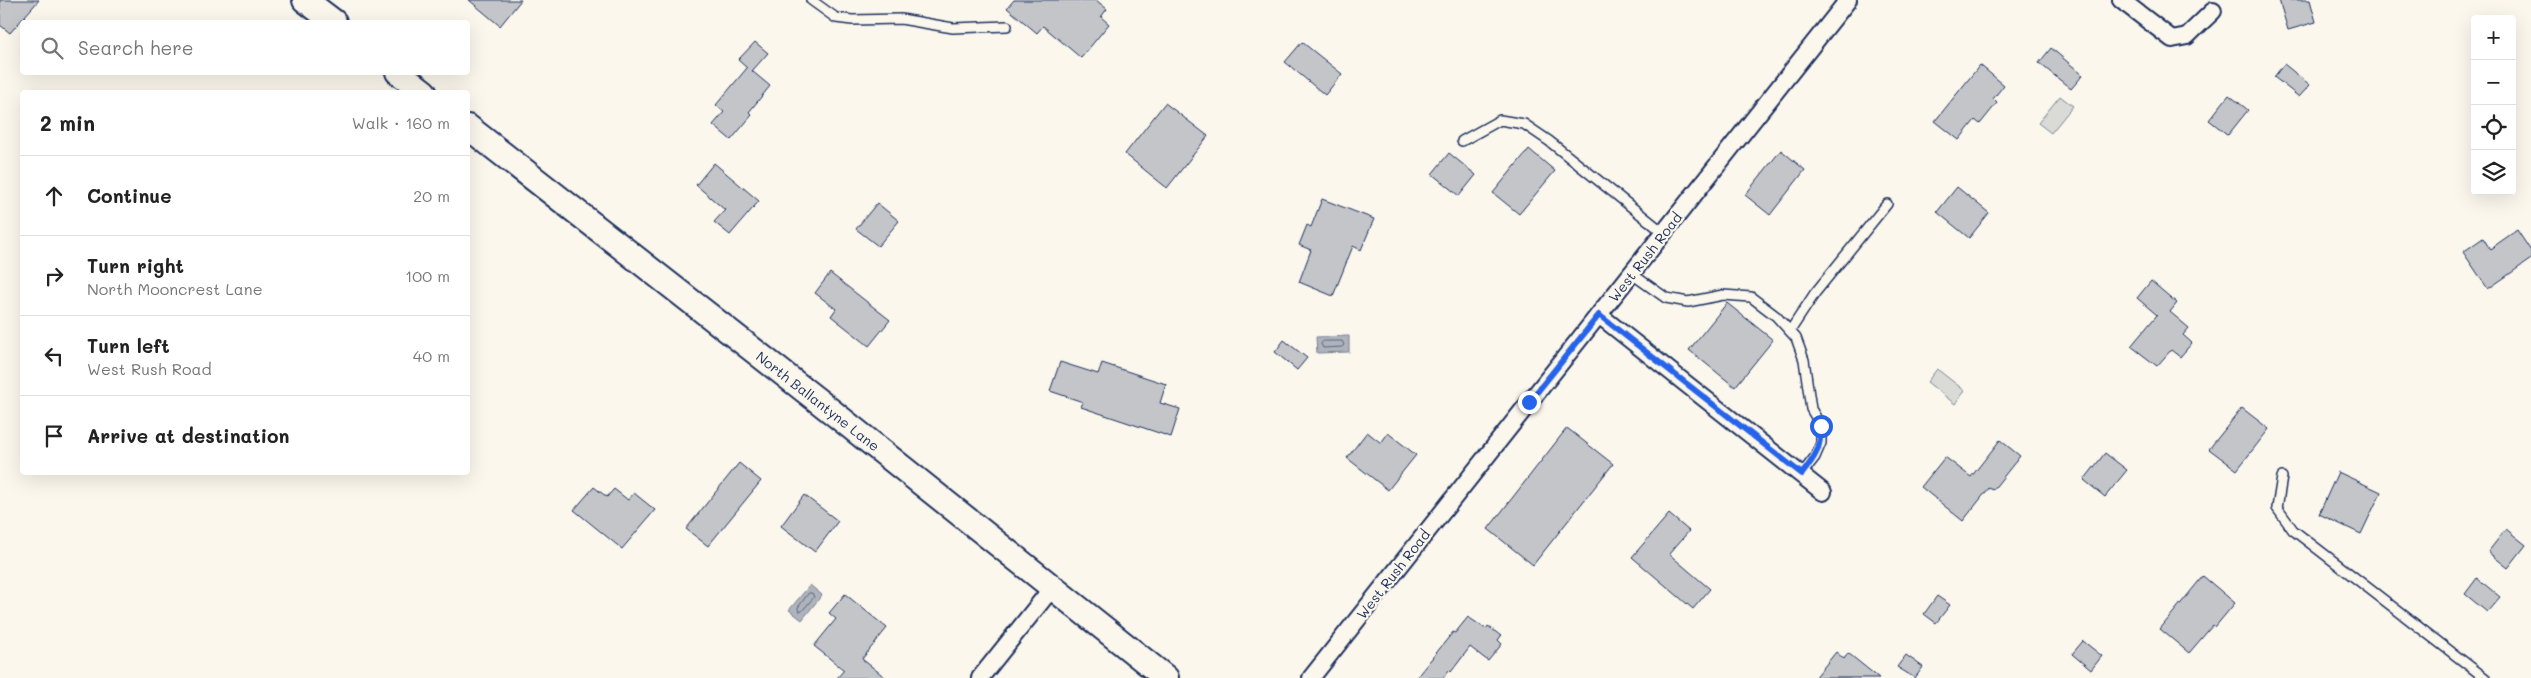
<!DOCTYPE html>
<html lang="en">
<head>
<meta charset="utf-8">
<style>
  body { margin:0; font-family:Mali,sans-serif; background:#f2f2f2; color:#222 }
  .controls { position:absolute; right:15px; top:15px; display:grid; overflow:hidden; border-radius:5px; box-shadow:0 5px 20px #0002 }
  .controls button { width:45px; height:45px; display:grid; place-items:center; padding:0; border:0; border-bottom:1px solid #e0e0e0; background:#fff; color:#222; font:25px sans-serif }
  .stop { position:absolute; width:15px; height:15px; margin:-11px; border:4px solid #2563eb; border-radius:50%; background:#fff }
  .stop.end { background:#2563eb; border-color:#fff; box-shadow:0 1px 5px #0008 }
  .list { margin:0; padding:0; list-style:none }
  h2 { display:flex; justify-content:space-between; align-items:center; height:65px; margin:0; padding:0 20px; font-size:21px }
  h2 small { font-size:16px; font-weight:400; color:#767676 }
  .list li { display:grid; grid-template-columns:32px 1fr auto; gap:15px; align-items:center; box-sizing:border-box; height:80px; padding:0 20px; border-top:1px solid #e0e0e0 }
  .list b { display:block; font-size:19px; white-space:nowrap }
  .list p { margin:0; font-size:16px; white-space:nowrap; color:#767676 }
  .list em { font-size:16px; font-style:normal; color:#767676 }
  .icon { flex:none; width:28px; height:28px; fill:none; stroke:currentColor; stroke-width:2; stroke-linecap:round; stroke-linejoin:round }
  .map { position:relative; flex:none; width:2531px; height:678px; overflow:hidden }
  .search { position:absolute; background:#fff; box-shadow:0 5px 20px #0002; left:20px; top:20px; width:450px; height:55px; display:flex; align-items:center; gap:12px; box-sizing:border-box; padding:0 18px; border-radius:5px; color:#767676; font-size:19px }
  .panel { position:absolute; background:#fff; box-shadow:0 5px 20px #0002; left:20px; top:90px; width:450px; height:385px; border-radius:5px }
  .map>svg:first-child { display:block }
</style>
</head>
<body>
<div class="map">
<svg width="2531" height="678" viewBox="0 0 2531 678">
  <rect width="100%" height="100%" fill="#fbf7ec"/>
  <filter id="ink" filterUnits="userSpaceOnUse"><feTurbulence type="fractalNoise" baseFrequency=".02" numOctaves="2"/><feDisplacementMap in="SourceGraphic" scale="10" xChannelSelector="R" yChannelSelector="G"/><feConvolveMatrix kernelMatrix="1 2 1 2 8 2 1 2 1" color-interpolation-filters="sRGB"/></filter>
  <g filter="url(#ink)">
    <path fill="#dadad7" stroke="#7a849a" d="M2060,96L2073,106L2051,133L2038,123Z
      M1937,369L1965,391L1955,404L1927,382Z"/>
    <path fill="#afb3bb" stroke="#747e96" d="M1349,336V352L1317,353L1316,337Z
      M810,585L822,595L802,620L789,610Z"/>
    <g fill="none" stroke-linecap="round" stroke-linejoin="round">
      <path stroke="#566483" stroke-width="1" d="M1324,341H1342L1344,345L1342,347L1323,348L1321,344Z
        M809,593H812L814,597L802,611L799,612L798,608Z"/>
    </g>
    <path fill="#c3c5c9" stroke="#1b2f5e" d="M0,0H39L10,33L0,25Z
      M469,0H521L500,26Z
      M1014,0H1096L1107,9L1101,17L1109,24L1081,58L1043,26L1037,33L1007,8Z
      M2279,0H2310L2316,22L2288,30Z
      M755,42L768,53L752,71L770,86L749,112L752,115L731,140L713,125L724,112L716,105L747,68L738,60Z
      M1302,42L1342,74L1325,95L1285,62Z
      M2051,48L2083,75L2071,89L2039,63Z
      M2284,64L2310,85L2299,97L2274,77Z
      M1980,65L2004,85L1993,99L1997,103L1980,124L1975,120L1959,140L1935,121Z
      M2229,95L2248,110L2228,135L2209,120Z
      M1165,103L1208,136L1167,188L1125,154Z
      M1529,149L1555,171L1519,214L1493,193Z
      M1781,150L1805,170L1770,215L1745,195Z
      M1449,153L1476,175L1459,196L1432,174Z
      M714,163L759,201L730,235L714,222L725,210L696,185Z
      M1957,187L1989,213L1969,238L1937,212Z
      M1322,199L1374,219L1361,250L1353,246L1333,296L1299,282L1311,250L1299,245L1307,225L1311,227Z
      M877,203L899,221L878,246L856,229Z
      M2517,230L2531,251V259L2488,289L2463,252L2483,238L2490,249Z
      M830,273L890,320L869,346L831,316L836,309L815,293Z
      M2151,281L2177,303L2170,312L2189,328L2183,335L2192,343L2180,357L2171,350L2157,366L2131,346L2157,315L2137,298Z
      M1727,303L1773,340L1735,387L1689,350Z
      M1284,340L1307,358L1297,370L1275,352Z
      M1060,362L1098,374L1102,363L1166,384L1160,403L1180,409L1171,437L1081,407L1083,402L1050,391Z
      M2242,408L2269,429L2237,470L2209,449Z
      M1567,428L1613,464L1533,565L1488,529Z
      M1367,432L1381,443L1388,433L1416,455L1388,490L1347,458Z
      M2000,440L2020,456L1993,490L1989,488L1963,521L1921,487L1945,457L1971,477Z
      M2105,453L2127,470L2105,497L2084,480Z
      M739,463L761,481L708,546L686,529Z
      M2338,472L2381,492L2361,534L2319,514Z
      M594,487L607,497L614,489L628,500L634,493L655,510L622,549L574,510Z
      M804,495L838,521L815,552L781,526Z
      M1669,514L1689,531L1669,554L1710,589L1693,609L1632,557Z
      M2506,529L2526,545L2508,568L2488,552Z
      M2203,576L2235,603L2215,627L2213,625L2189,653L2160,629Z
      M2477,578L2500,597L2487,612L2465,594Z
      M845,594L887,628L862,659L886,678H837L844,670L814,646L836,619L829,613Z
      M1937,596L1950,605L1936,623L1924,614Z
      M1468,617L1486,629L1488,626L1501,636L1498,640L1502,644L1488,661L1470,647L1451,672L1449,670L1443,678H1416L1453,632L1455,633Z
      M2083,641L2102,656L2091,670L2072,654Z
      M1836,652L1844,659L1848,653L1879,678H1815Z
      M1906,655L1923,667L1915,678L1897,667Z"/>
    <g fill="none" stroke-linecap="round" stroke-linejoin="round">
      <g stroke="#1b2f5e" stroke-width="12">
        <path id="lane" d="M811,0L836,18L852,20L901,19L953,28L1007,26
          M1462,141L1500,120L1524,124L1549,141L1664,233
          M1632,274L1666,298L1688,302L1723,295L1751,297L1776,316L1796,338L1804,360L1811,409L1821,426V443L1815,457L1801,475
          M1790,331L1815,293L1887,204
          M2282,477L2277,508L2293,530L2485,678"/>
      </g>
      <g stroke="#1b2f5e" stroke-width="20">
        <path id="street" d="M2121,0L2172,39L2187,36L2213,11
          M1599,315L1823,492
          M980,678L1052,588
          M1311,678L1848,0"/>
      </g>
      <g stroke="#1b2f5e" stroke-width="28">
        <path id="secondary" d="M305,0L334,22
          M398,72L424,92
          M468,127L831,411L1166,678"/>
      </g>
      <use href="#lane" stroke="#fbf7ec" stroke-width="9"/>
      <use href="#street" stroke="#fbf7ec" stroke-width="16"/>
      <use href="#secondary" stroke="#fbf7ec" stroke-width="24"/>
    </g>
  </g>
  <g fill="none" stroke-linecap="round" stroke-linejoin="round" filter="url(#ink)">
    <path stroke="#2563eb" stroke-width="6" d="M1529,402L1599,315L1802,474C1815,457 1821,449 1821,426"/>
  </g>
  <g text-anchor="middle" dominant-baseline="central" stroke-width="4.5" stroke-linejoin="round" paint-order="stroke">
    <g font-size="14" fill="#1b2f5e" stroke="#fbf7ec">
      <text transform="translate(1645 257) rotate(-52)">West Rush Road</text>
      <text transform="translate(818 401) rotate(38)">North Ballantyne Lane</text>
      <text transform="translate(1393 574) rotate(-52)">West Rush Road</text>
    </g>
  </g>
</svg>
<div class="controls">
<button>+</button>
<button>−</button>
<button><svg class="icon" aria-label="locate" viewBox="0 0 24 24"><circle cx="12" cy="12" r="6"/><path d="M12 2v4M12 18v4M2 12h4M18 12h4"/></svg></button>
<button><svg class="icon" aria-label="layers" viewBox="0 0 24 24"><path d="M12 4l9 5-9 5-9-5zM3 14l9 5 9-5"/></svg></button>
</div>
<div class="stop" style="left:1821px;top:426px"></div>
<div class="stop end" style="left:1529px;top:402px"></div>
<div class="search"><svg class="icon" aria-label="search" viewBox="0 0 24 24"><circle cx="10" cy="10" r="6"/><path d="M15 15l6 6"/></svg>Search here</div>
<section class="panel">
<h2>2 min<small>Walk · 160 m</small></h2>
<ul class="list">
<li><svg class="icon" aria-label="ahead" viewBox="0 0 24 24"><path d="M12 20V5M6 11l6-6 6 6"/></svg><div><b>Continue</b></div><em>20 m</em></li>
<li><svg class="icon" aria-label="right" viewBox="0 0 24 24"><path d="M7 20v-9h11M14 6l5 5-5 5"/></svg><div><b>Turn right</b><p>North Mooncrest Lane</p></div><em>100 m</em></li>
<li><svg class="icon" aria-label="left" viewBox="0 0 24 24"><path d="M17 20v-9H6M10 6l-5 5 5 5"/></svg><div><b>Turn left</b><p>West Rush Road</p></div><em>40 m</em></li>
<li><svg class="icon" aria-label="arrive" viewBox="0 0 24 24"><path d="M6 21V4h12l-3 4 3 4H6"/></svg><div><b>Arrive at destination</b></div></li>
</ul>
</section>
</div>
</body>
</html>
